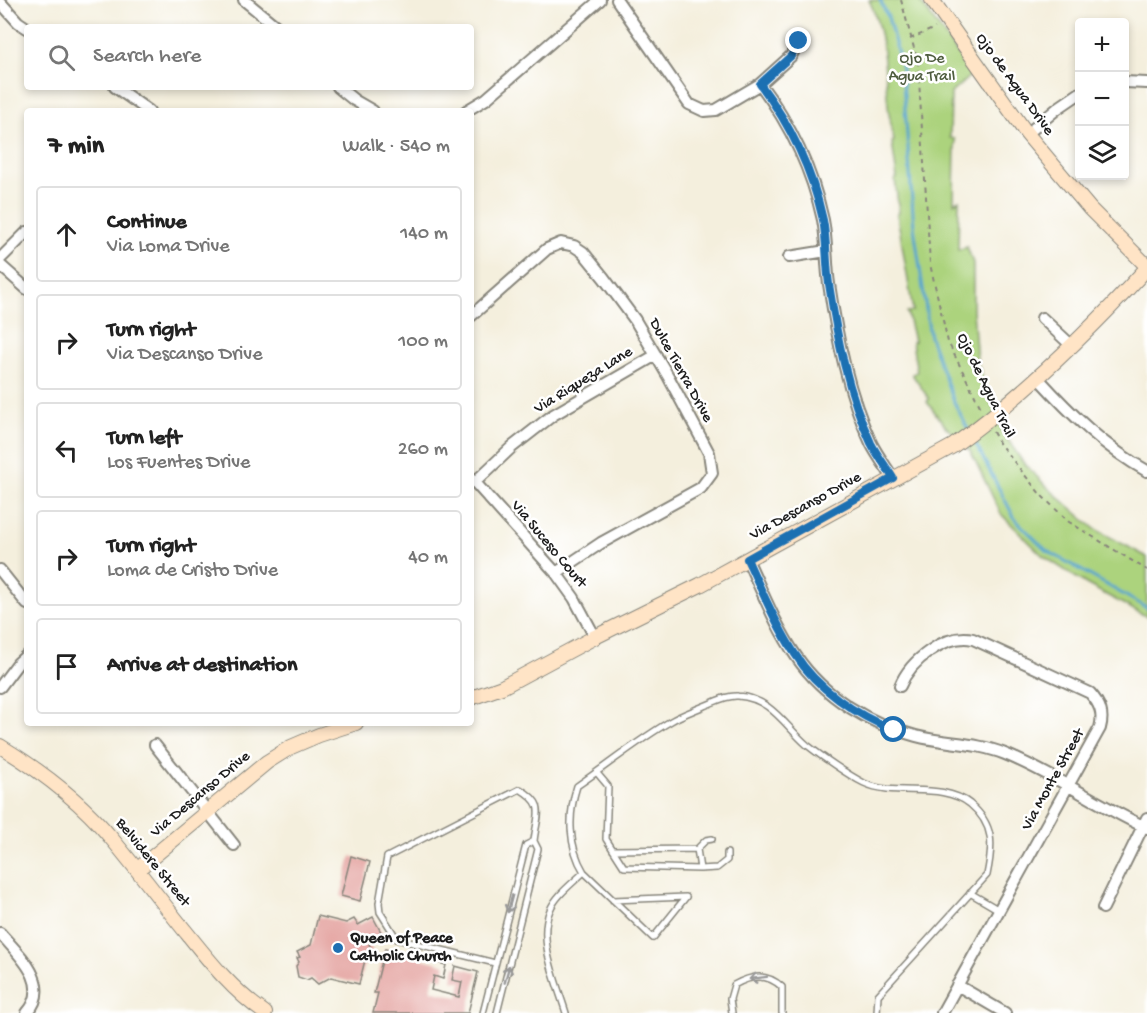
<!DOCTYPE html>
<html lang="en">
<head>
<meta charset="utf-8">
<style>
  body { margin:0; font-family:"Gochi Hand",sans-serif; background:#f6f6f6; color:#222 }
  .controls { position:absolute; right:18px; top:18px; display:grid; overflow:hidden; border-radius:6px; box-shadow:0 3px 9px #0003 }
  .controls button { width:54px; height:54px; display:grid; place-items:center; padding:0; border:0; border-bottom:2px solid #e0e0e0; background:#fff; color:#222; font:30px sans-serif }
  .stop { position:absolute; width:18px; height:18px; margin:-14px; border:4px solid #1f6fb2; border-radius:50%; background:#fff }
  .stop.end { background:#1f6fb2; border-color:#fff; box-shadow:0 2px 6px #0008 }
  .list { margin:0; padding:0; list-style:none }
  h2 { display:flex; justify-content:space-between; align-items:center; height:78px; margin:0; padding:0 24px; font-size:26px }
  h2 small { font-size:20px; font-weight:400; color:#767676 }
  .list li { display:grid; grid-template-columns:39px 1fr auto; gap:18px; align-items:center; box-sizing:border-box; height:96px; margin:0 12px 12px; padding:0 12px; border:2px solid #e0e0e0; border-radius:6px }
  .list b { display:block; font-size:22px; white-space:nowrap }
  .list p { margin:0; font-size:20px; white-space:nowrap; color:#767676 }
  .list em { font-size:20px; font-style:normal; color:#767676 }
  .icon { flex:none; width:33px; height:33px; fill:none; stroke:currentColor; stroke-width:2; stroke-linecap:round; stroke-linejoin:round }
  .map { position:relative; flex:none; width:1147px; height:1013px; overflow:hidden }
  .search { position:absolute; background:#fff; box-shadow:0 3px 9px #0003; left:24px; top:24px; width:450px; height:66px; display:flex; align-items:center; gap:15px; box-sizing:border-box; padding:0 21px; border-radius:6px; color:#767676; font-size:22px }
  .panel { position:absolute; background:#fff; box-shadow:0 3px 9px #0003; left:24px; top:108px; width:450px; height:618px; border-radius:6px }
  .map>svg:first-child { display:block }
</style>
</head>
<body>
<div class="map">
<svg width="1147" height="1013" viewBox="0 0 1147 1013">
  <rect width="100%" height="100%" fill="#fff"/>
  <filter id="ink" filterUnits="userSpaceOnUse"><feTurbulence type="fractalNoise" baseFrequency=".0167" numOctaves="2"/><feDisplacementMap in="SourceGraphic" scale="12" xChannelSelector="R" yChannelSelector="G"/><feConvolveMatrix kernelMatrix="1 2 1 2 8 2 1 2 1" color-interpolation-filters="sRGB"/></filter>
  <filter id="wash" filterUnits="userSpaceOnUse"><feTurbulence type="fractalNoise" baseFrequency=".008" numOctaves="4" result="noise"/><feDisplacementMap in="SourceGraphic" scale="24" xChannelSelector="R" yChannelSelector="G"/><feGaussianBlur stdDeviation="1.35" result="paint"/><feColorMatrix in="noise" values="0 0 0 0 0 0 0 0 0 0 0 0 0 0 0 0 0 1.4 0 .05"/><feComposite in="paint" operator="in"/></filter>
  <g filter="url(#wash)">
    <rect width="100%" height="100%" fill="#f4efdd"/>
    <path fill="#acd37d" stroke="#64784c" stroke-width="1.5" d="M869,0H919L972,74L951,93L950,138L955,139L954,203L959,200L958,250L967,247L973,263V311L977,362L1002,431L1022,461L1046,486L1095,529L1147,557V617L1086,584L1043,556L1001,514L971,452L946,427L927,402L929,399L912,374L917,372L912,342L914,341L907,312L913,311L897,214L899,213L895,179L897,178L892,142L894,141C892,129 889,117 888,105C884,69 885,33 869,0Z"/>
    <g fill="none" stroke-linecap="round" stroke-linejoin="round">
      <path stroke="#55a4cf" stroke-width="3" d="M880,0L888,17L902,69L914,227L930,337L954,402L968,429
        M972,437L1015,519L1046,550L1147,608"/>
    </g>
    <g id="blocks">
      <path fill="#e5a6a3" d="M351,856L370,862L360,901L341,896Z
        M318,916L346,923L354,919L358,925L373,917L383,936L369,944L373,952L366,956L359,984L331,977L318,984L311,978L307,980L298,977L296,966L299,962L297,958L300,957L297,952L311,945Z
        M385,949L446,965L443,979L434,976L431,990L459,997L462,982L452,980L455,966L478,972L468,1013H373L378,993H374Z"/>
    </g>
  </g>
  <g filter="url(#ink)">
    <use href="#blocks" fill-opacity="0" stroke="#88867c" stroke-width="1.5"/>
    <g fill="none" stroke-linecap="round" stroke-linejoin="round">
      <g stroke="#88867c" stroke-width="8">
        <path id="lane" d="M597,773L608,786L606,839L624,867L700,869L697,849L613,850
          M697,849L706,840L712,839
          M700,869L717,868L727,860V853
          M584,872L653,938L686,897L613,900
          M970,893L999,910
          M495,963L397,939L380,912L379,903L387,857L520,789C547,805 537,814 534,841L538,849L497,1013
          M483,1013L526,845L534,841
          M566,1013C557,983 537,940 550,910C556,895 573,883 584,872C568,846 568,814 577,786C608,765 638,740 671,721C681,715 693,711 704,706C715,702 726,695 738,696C771,698 785,726 807,745C821,756 848,775 864,783C896,798 941,781 970,804C995,825 993,846 987,875L878,995L877,1013
          M732,1013L730,999L734,985C752,975 767,973 782,987V1013"/>
      </g>
      <g stroke="#88867c" stroke-width="14">
        <path id="street" d="M244,0L277,27
          M617,0L689,104L704,111L716,110L760,84L791,56L799,41
          M0,2L18,22L27,28
          M1124,82L1147,83
          M760,84C790,124 812,170 823,220C827,241 826,263 829,284C837,337 848,394 871,443C877,455 886,467 893,478
          M115,87L149,111
          M338,87L354,100L373,111
          M466,111L486,99L600,0
          M1027,134L1058,108L1080,93
          M789,257L826,251
          M0,259L27,232
          M0,265L27,289
          M471,316L547,249L561,243L574,246L583,252L604,278L635,320L668,376L709,453L712,473L701,488L601,543L556,573
          M1042,318L1071,345
          M1038,378C1070,413 1105,448 1147,471
          M471,478L556,573L574,598L595,637
          M475,482L512,447L553,415L656,355
          M747,559C762,591 776,627 796,656C824,697 869,724 916,736C945,744 976,742 1005,754C1054,774 1099,806 1147,828
          M0,570L27,604
          M900,686C910,661 945,633 973,639L1090,693C1100,704 1104,714 1100,728L942,1013
          M0,687L18,663L27,655
          M155,745L234,845
          M1103,908L1147,818
          M0,933C19,955 53,984 27,1013
          M957,985L1005,1013"/>
      </g>
      <g stroke="#88867c" stroke-width="16">
        <path id="secondary" d="M932,0L1027,134L1090,209L1147,266
          M471,698L502,687L595,637L700,585L953,446C1024,395 1088,333 1147,268
          M0,746C41,771 81,801 112,839C137,869 161,901 186,932C210,962 233,991 265,1013
          M137,870L267,762L291,747L319,735L356,723"/>
      </g>
      <path stroke="#88867c" stroke-width="2" stroke-dasharray="4.5 4.5" stroke-linecap="butt" d="M901,0L918,63L930,264L948,342L982,410
        M910,39L935,28
        M993,432L999,443L1041,495L1069,522L1147,570"/>
      <use href="#lane" stroke="#fff" stroke-width="5"/>
      <use href="#street" stroke="#fff" stroke-width="10"/>
      <use href="#secondary" stroke="#ffe4c6" stroke-width="14"/>
    </g>
    <defs><path id="oneway-shaft" d="M-6 0H5M1.5-3L5.5 0L1.5 3" fill="none" stroke-width="1.6" stroke-linecap="round" stroke-linejoin="round" transform="scale(1.5)"/></defs>
    <g stroke="#999">
      <use href="#oneway-shaft" transform="translate(510 904) rotate(105)"/>
      <use href="#oneway-shaft" transform="translate(507 974) rotate(-75)"/>
      <use href="#oneway-shaft" transform="translate(758 978) rotate(173)"/>
    </g>
  </g>
  <g fill="none" stroke-linecap="round" stroke-linejoin="round" filter="url(#ink)">
    <path stroke="#1f6fb2" stroke-width="8" d="M799,41L791,56L760,84C790,124 812,170 823,220C827,241 826,263 829,284C837,337 848,394 871,443C877,455 886,466 893,478L747,559C762,591 776,625 795,654C817,689 856,715 894,730"/>
  </g>
  <circle fill="#1f6fb2" stroke="#fff" stroke-width="2" cx="338" cy="948" r="6"/>
  <g text-anchor="middle" dominant-baseline="central" stroke-width="5" stroke-linejoin="round" paint-order="stroke">
    <g font-size="16" fill="#4e5c3e" stroke="#fff">
      <text x="922" y="59">Ojo De<tspan x="922" dy="18">Agua Trail</tspan></text>
    </g>
    <g font-size="16" fill="#1c1c1c" stroke="#fff">
      <text transform="translate(1014 85) rotate(54)">Ojo de Agua Drive</text>
      <text transform="translate(680 371) rotate(61)">Dulce Tierra Drive</text>
      <text transform="translate(584 381) rotate(-32)">Via Riqueza Lane</text>
      <text transform="translate(985 386) rotate(64)">Ojo de Agua Trail</text>
      <text transform="translate(806 507) rotate(-29)">Via Descanso Drive</text>
      <text transform="translate(548 545) rotate(50)">Via Suceso Court</text>
      <text transform="translate(1054 780) rotate(-61)">Via Monte Street</text>
      <text transform="translate(201 795) rotate(-40)">Via Descanso Drive</text>
      <text transform="translate(152 863) rotate(51)">Belvidere Street</text>
    </g>
    <g font-size="16" font-weight="bold" fill="#1c1c1c" stroke="#fff" text-anchor="start">
      <text x="350" y="939">Queen of Peace<tspan x="350" dy="18">Catholic Church</tspan></text>
    </g>
  </g>
</svg>
<div class="controls">
<button>+</button>
<button>−</button>
<button><svg class="icon" aria-label="layers" viewBox="0 0 24 24"><path d="M12 4l9 5-9 5-9-5zM3 14l9 5 9-5"/></svg></button>
</div>
<div class="stop" style="left:894px;top:730px"></div>
<div class="stop end" style="left:799px;top:41px"></div>
<div class="search"><svg class="icon" aria-label="search" viewBox="0 0 24 24"><circle cx="10" cy="10" r="6"/><path d="M15 15l6 6"/></svg>Search here</div>
<section class="panel">
<h2>7 min<small>Walk · 540 m</small></h2>
<ul class="list">
<li><svg class="icon" aria-label="ahead" viewBox="0 0 24 24"><path d="M12 20V5M6 11l6-6 6 6"/></svg><div><b>Continue</b><p>Via Loma Drive</p></div><em>140 m</em></li>
<li><svg class="icon" aria-label="right" viewBox="0 0 24 24"><path d="M7 20v-9h11M14 6l5 5-5 5"/></svg><div><b>Turn right</b><p>Via Descanso Drive</p></div><em>100 m</em></li>
<li><svg class="icon" aria-label="left" viewBox="0 0 24 24"><path d="M17 20v-9H6M10 6l-5 5 5 5"/></svg><div><b>Turn left</b><p>Los Fuentes Drive</p></div><em>260 m</em></li>
<li><svg class="icon" aria-label="right" viewBox="0 0 24 24"><path d="M7 20v-9h11M14 6l5 5-5 5"/></svg><div><b>Turn right</b><p>Loma de Cristo Drive</p></div><em>40 m</em></li>
<li><svg class="icon" aria-label="arrive" viewBox="0 0 24 24"><path d="M6 21V4h12l-3 4 3 4H6"/></svg><div><b>Arrive at destination</b></div></li>
</ul>
</section>
</div>
</body>
</html>
